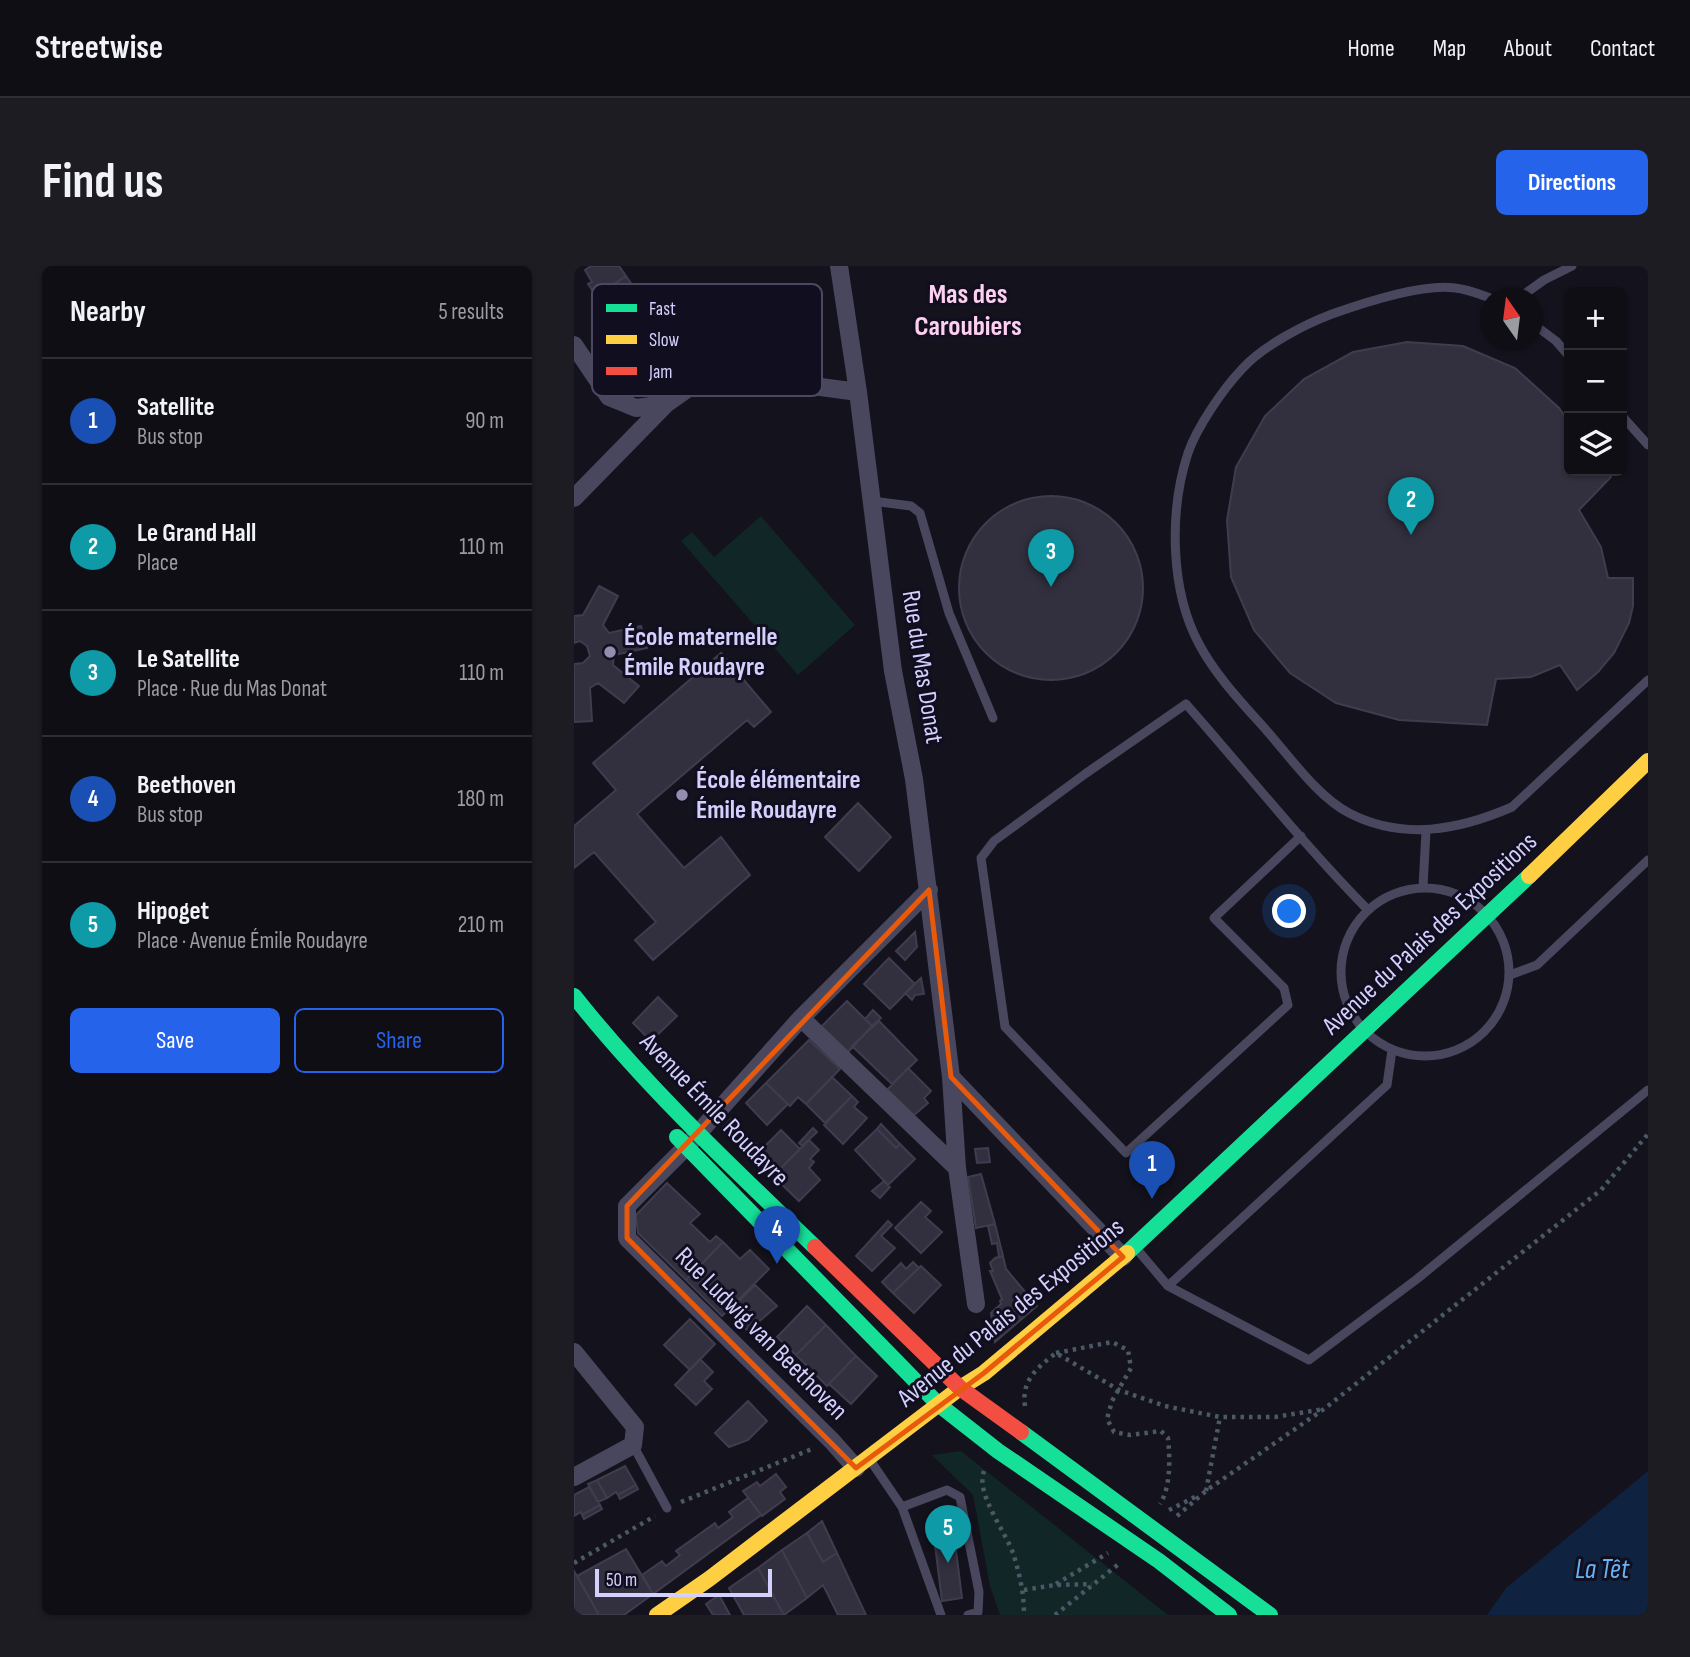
<!DOCTYPE html>
<html lang="en">
<head>
<meta charset="utf-8">
<style>
  body { margin:0; font-family:"Sofia Sans Condensed",sans-serif; background:#1d1c22; color:#f1f3f6 }
  .controls { position:absolute; right:21px; top:21px; display:grid; overflow:hidden; border-radius:10px; box-shadow:0 2px 5px #0004 }
  .controls button { width:63px; height:63px; display:grid; place-items:center; padding:0; border:0; border-bottom:2px solid #2f2e34; background:#0f0e15; color:#f1f3f6; font:35px sans-serif }
  .compass { position:absolute; left:906px; top:21px; width:63px; height:63px; border-radius:50%; background:#0f0e15; box-shadow:0 2px 5px #0004; rotate:346deg }
  .scale { position:absolute; left:21px; bottom:18px; width:177px; box-sizing:border-box; padding-left:7px; border:4px solid #d4d0fd; border-top:0; font-size:19px; line-height:24px; white-space:nowrap; color:#d4d0fd; -webkit-text-stroke:5px #110e20; paint-order:stroke }
  .you { position:absolute; left:716px; top:646px; width:24px; height:24px; margin:-18px; border:5px solid #fff; border-radius:50%; background:#1a73e8; box-shadow:0 0 0 10px #1a73e833 }
  .badge { display:grid; place-items:center; width:46px; height:46px; border-radius:50%; background:#2563eb; color:#fff; font-size:23px; font-weight:700 }
  .pin { position:absolute; translate:-50% -58px; filter:drop-shadow(0 2px 4px #0008) }
  .pin::after { content:''; position:absolute; top:37px; width:24px; height:21px; background:inherit; clip-path:polygon(0 0,100% 0,50% 100%) }
  .list { margin:0; padding:0; list-style:none }
  h2 { display:flex; justify-content:space-between; align-items:center; height:91px; margin:0; padding:0 28px; font-size:30px }
  h2 small { font-size:23px; font-weight:400; color:#9b9ca0 }
  .list li { display:grid; grid-template-columns:46px 1fr auto; gap:21px; align-items:center; box-sizing:border-box; height:126px; padding:0 28px; border-top:2px solid #2f2e34 }
  .list b { display:block; font-size:26px; white-space:nowrap }
  .list p { margin:0; font-size:23px; white-space:nowrap; color:#9b9ca0 }
  .list em { font-size:23px; font-style:normal; color:#9b9ca0 }
  .actions { display:flex; gap:14px; padding:21px 28px }
  .actions a { flex:1; padding:16px 0; border:2px solid #2563eb; border-radius:10px; text-align:center; font-size:24px; color:#2563eb }
  .actions .main { background:#2563eb; color:#fff }
  .icon { flex:none; width:38px; height:38px; fill:none; stroke:currentColor; stroke-width:2; stroke-linecap:round; stroke-linejoin:round }
  .map { position:relative; flex:none; width:1074px; height:1349px; overflow:hidden; border-radius:10px }
  header { display:flex; align-items:center; gap:42px; box-sizing:border-box; height:98px; padding:0 35px; background:#0f0e15; border-bottom:2px solid #2f2e34 }
  header strong { font-size:33px }
  nav { display:flex; gap:38px; margin-inline-start:auto; font-size:24px }
  .intro { display:flex; align-items:center; justify-content:space-between; box-sizing:border-box; height:168px; padding:0 42px }
  h1 { margin:0; font-size:49px }
  .button { padding:18px 32px; border-radius:10px; background:#2563eb; color:#fff; font-size:24px; font-weight:700 }
  main { display:flex; gap:42px; padding:0 42px }
  aside { flex:1; background:#0f0e15; border-radius:10px; box-shadow:0 2px 5px #0004 }
  .map>svg:first-child { display:block }
</style>
</head>
<body>
<header>
<strong>Streetwise</strong>
<nav><a>Home</a><a>Map</a><a>About</a><a>Contact</a></nav>
</header>
<div class="intro"><h1>Find us</h1><a class="button">Directions</a></div>
<main>
<aside>
<h2>Nearby<small>5 results</small></h2>
<ul class="list">
<li><span class="badge" style="background:#1a4fb4">1</span><div><b>Satellite</b><p>Bus stop</p></div><em>90 m</em></li>
<li><span class="badge" style="background:#0f9aa8">2</span><div><b>Le Grand Hall</b><p>Place</p></div><em>110 m</em></li>
<li><span class="badge" style="background:#0f9aa8">3</span><div><b>Le Satellite</b><p>Place · Rue du Mas Donat</p></div><em>110 m</em></li>
<li><span class="badge" style="background:#1a4fb4">4</span><div><b>Beethoven</b><p>Bus stop</p></div><em>180 m</em></li>
<li><span class="badge" style="background:#0f9aa8">5</span><div><b>Hipoget</b><p>Place · Avenue Émile Roudayre</p></div><em>210 m</em></li>
</ul>
<div class="actions"><a class="main">Save</a><a>Share</a></div>
</aside>
<div class="map">
<svg width="1074" height="1349" viewBox="0 0 1074 1349">
  <rect width="100%" height="100%" fill="#14121c"/>
  <path fill="#112727" d="M187,250L281,359L224,409L107,275L118,266L140,291Z
    M387,1185L594,1349H426L416,1320L399,1229L358,1189Z"/>
  <path fill="#0f2240" d="M1074,1205V1349H913L932,1322Z"/>
  <path fill="#32303e" stroke="#403c4f" stroke-width="2" d="M17,0H45L52,10L22,30L14,18L18,16L11,4Z
    M52,10L67,32L41,49L32,37L28,39L22,30Z
    M833,76L889,80L941,102L985,142L995,156V205H1032L1037,211L1005,244L1027,281L1034,312H1059V340L1055,357L1040,387L1024,406L1003,424L986,399L957,411L922,413L913,459L825,454L762,437L716,407L680,364L657,311L653,254L662,201L691,150L730,113L779,86Z
    M385 322a92 92 0 1 1 184 0a92 92 0 1 1-184 0Z
    M25,320L44,330L29,359L35,367L67,360L73,382L40,389L39,399L65,420L50,437L24,417L16,422L18,455L0,456V398L9,397L16,390L13,380L6,375L0,377V350L9,349Z
    M147,387L197,446L180,461L173,454L63,548L110,602L147,571L176,609L79,694L61,674L82,656L20,586L0,602V560L42,524L19,497Z
    M284,537L317,571L285,605L251,571Z
    M341,666L343,681L331,694L322,685Z
    M315,692L341,718L316,743L290,718Z
    M347,712L350,728L341,729L338,734L331,727Z
    M84,731L103,750L77,775L59,757Z
    M273,735L298,760L274,786L247,761Z
    M299,744L307,752L298,760L291,753Z
    M305,755L343,794L318,818L278,780Z
    M235,774L266,803L232,838L224,831L216,840L192,817Z
    M334,802L357,825L350,832L354,837L339,850L313,824Z
    M258,811L278,830L251,857L232,838Z
    M192,817L214,838L193,859L172,837Z
    M278,830L284,836L280,841L293,852L269,878L250,859Z
    M157,853L188,884L180,891L149,861Z
    M307,858L326,878L322,882L303,863Z
    M239,862L243,866L228,880L225,877Z
    M303,863L322,882L326,878L341,893L314,919L281,884Z
    M207,864L226,883L199,910L180,891Z
    M235,874L245,884L236,893L240,896L235,902L246,914L225,935L199,910Z
    M414,882L416,896L403,897L401,883Z
    M407,908L421,958L402,962L394,911Z
    M310,915L316,921L306,932L298,925Z
    M93,917L126,948L116,957L136,976L142,970L149,976L112,1014L64,967L62,949Z
    M347,936L357,945L351,951L368,966L347,987L321,962Z
    M314,955L318,959L307,970L321,982L298,1005L282,990Z
    M421,958L429,990L425,991L423,977L418,978L414,960Z
    M149,976L166,993L176,984L195,1003L148,1050L112,1014Z
    M429,990L432,1003L463,1040L421,1076L417,1047L427,1038L426,1035L428,1033L416,1005H419L416,997L421,992Z
    M339,996L345,1002L319,1027L308,1016L327,997L332,1003Z
    M347,1000L367,1019L340,1047L319,1027Z
    M181,1019L203,1040L174,1065L154,1046Z
    M233,1040L252,1059L222,1089L203,1071Z
    M116,1053L141,1078L116,1104L90,1079Z
    M252,1059L282,1090L253,1120L222,1089Z
    M282,1090L303,1110L277,1138L255,1118Z
    M126,1093L139,1106L130,1115L138,1123L122,1139L101,1119Z
    M174,1135L193,1155L174,1174L155,1181L141,1167Z
    M51,1200L62,1219L44,1229L42,1226L33,1232L23,1214Z
    M202,1208L212,1221L206,1226L211,1233L188,1250L169,1225L183,1216L186,1220Z
    M23,1214L33,1232L24,1236L14,1218Z
    M62,1219L64,1223L46,1233L44,1229Z
    M15,1221L26,1239L8,1249L7,1246L0,1250V1229Z
    M174,1232L187,1249L79,1328L68,1309L88,1295L92,1300L106,1289L102,1285L141,1257L144,1262L159,1251L155,1246Z
    M26,1239L28,1243L10,1253L8,1249Z
    M248,1255L263,1287L249,1296L233,1267Z
    M379,1260L388,1332L368,1335L359,1263Z
    M233,1267L249,1296L263,1287L292,1349H264L249,1319L233,1332L208,1284Z
    M52,1283L79,1328L50,1349H25L3,1310Z
    M208,1284L233,1332L210,1349L184,1302Z
    M184,1302L210,1349H170L155,1322Z
    M0,1305L3,1310L25,1349H0Z
    M145,1329L156,1349H139L132,1338Z"/>
  <g fill="none" stroke-linecap="round" stroke-linejoin="round">
    <path stroke="#4a5965" stroke-width="4.5" stroke-dasharray="3.5 5" stroke-linecap="butt" d="M482,1087L538,1076L554,1084L557,1102L538,1135L533,1153L540,1166L556,1169L587,1165L594,1172C596,1191 597,1221 586,1238
      M451,1140C447,1114 464,1101 482,1087L545,1124L591,1140L646,1151H701L750,1143
      M410,1205C401,1228 433,1267 440,1290C446,1310 450,1328 450,1349
      M632,1225L646,1151
      M107,1236L238,1183
      M595,1244L625,1229
      M603,1250L633,1224L750,1143L1027,924L1074,868
      M0,1297L81,1250
      M482,1318L534,1287
      M450,1324L481,1319L518,1318
      M481,1349L546,1297"/>
    <path stroke="#48475d" stroke-width="9" d="M916,32C905,28 893,23 881,22C849,17 789,37 758,48C729,59 689,80 668,103C649,123 623,161 614,187C595,245 596,324 625,378C642,410 669,438 693,465C716,491 744,531 775,547C829,575 885,564 938,541L1074,414
      M945,32L970,14L998,0
      M958,57L982,75L995,90
      M1048,150L1074,179
      M298,235L337,240L346,247L375,347L419,452
      M727,570L640,652L710,722L714,739L552,887L431,761L407,592L420,575L511,508L612,438C672,506 729,578 793,643
      M849,621L852,565
      M767 706a84 84 0 1 1 168 0a84 84 0 1 1-168 0Z
      M936,709L963,699L1074,594
      M561,981L594,1020L735,1094L843,1013L1074,824
      M594,1020L813,819L818,784
      M59,1179L93,1242
      M296,1194L328,1241L367,1349
      M328,1241L373,1224L386,1231L405,1326L404,1346L394,1349"/>
    <path stroke="#48475d" stroke-width="18" d="M265,0L284,126L319,405L340,513L377,811L383,902L402,1038
      M0,79L35,131L62,142L92,138
      M0,232L92,138L126,114L150,108L284,126
      M227,752L383,902
      M377,811L549,991
      M0,1086L61,1161L59,1179L0,1211
      M282,1202L258,1175L53,972V940L112,881L227,752L355,624"/>
    <path stroke="#16e098" stroke-width="16" d="M0,730C72,821 158,901 241,981
      M103,871L364,1138L424,1185L585,1295L655,1349
      M553,987L955,610
      M447,1166L696,1349"/>
    <path stroke="#ffcf43" stroke-width="16" d="M955,610L1074,495
      M83,1349L135,1313L386,1122L410,1107L553,987"/>
    <path stroke="#f24e42" stroke-width="16" d="M241,981L386,1122L447,1166"/>
  </g>
  <path fill="none" stroke="#e8590c" stroke-width="5" stroke-linejoin="round" d="M355,624L377,811L549,991L410,1107L282,1202L53,972V940Z"/>
  <g fill="#918eae" stroke="#110e20" stroke-width="2.5">
    <circle cx="36" cy="386" r="7"/>
    <circle cx="108" cy="529" r="7"/>
  </g>
  <g text-anchor="middle" dominant-baseline="central" stroke-width="6" stroke-linejoin="round" paint-order="stroke">
    <g font-size="26" font-weight="bold" fill="#d4d0fd" stroke="#110e20" text-anchor="start">
      <text x="50" y="371">École maternelle<tspan x="50" dy="30">Émile Roudayre</tspan></text>
      <text x="122" y="514">École élémentaire<tspan x="122" dy="30">Émile Roudayre</tspan></text>
    </g>
    <g font-size="26" fill="#d4d0fd" stroke="#110e20">
      <text transform="translate(348 401) rotate(81)">Rue du Mas Donat</text>
      <text transform="translate(856 668) rotate(-43)">Avenue du Palais des Expositions</text>
      <text transform="translate(140 844) rotate(46)">Avenue Émile Roudayre</text>
      <text transform="translate(437 1047) rotate(-39)">Avenue du Palais des Expositions</text>
      <text transform="translate(187 1068) rotate(45)">Rue Ludwig van Beethoven</text>
    </g>
    <g font-size="28" font-weight="bold" fill="#fdd1ee" stroke="#110e20">
      <text x="394" y="28">Mas des<tspan x="394" dy="32">Caroubiers</tspan></text>
    </g>
    <g font-size="28" font-style="italic" fill="#63b5f8" stroke="#110e20">
      <text x="1028" y="1303">La Têt</text>
    </g>
  </g>
  <rect x="18" y="18" width="230" height="112" rx="10" fill="#110e20" stroke="#4c4862" stroke-width="2"/>
  <rect x="32" y="38" width="31" height="8" fill="#16e098"/>
  <rect x="32" y="69" width="31" height="9" fill="#ffcf43"/>
  <rect x="32" y="101" width="31" height="8" fill="#f24e42"/>
  <g font-size="19" fill="#d4d0fd">
    <text x="75" y="49">Fast</text>
    <text x="75" y="80">Slow</text>
    <text x="75" y="112">Jam</text>
  </g>
</svg>
<div class="controls">
<button>+</button>
<button>−</button>
<button><svg class="icon" aria-label="layers" viewBox="0 0 24 24"><path d="M12 4l9 5-9 5-9-5zM3 14l9 5 9-5"/></svg></button>
</div>
<svg class="compass" viewBox="-18 -18 36 36"><path d="M0-13l5 13h-10z" fill="#e53935"/><path d="M0 13l5-13h-10z" fill="#9b9ca0"/></svg>
<div class="scale">50 m</div>
<div class="you"></div>
<div class="pin badge" style="left:578px;top:933px;background:#1a4fb4">1</div>
<div class="pin badge" style="left:837px;top:269px;background:#0f9aa8">2</div>
<div class="pin badge" style="left:477px;top:321px;background:#0f9aa8">3</div>
<div class="pin badge" style="left:203px;top:998px;background:#1a4fb4">4</div>
<div class="pin badge" style="left:374px;top:1297px;background:#0f9aa8">5</div>
</div>
</main>
</body>
</html>
